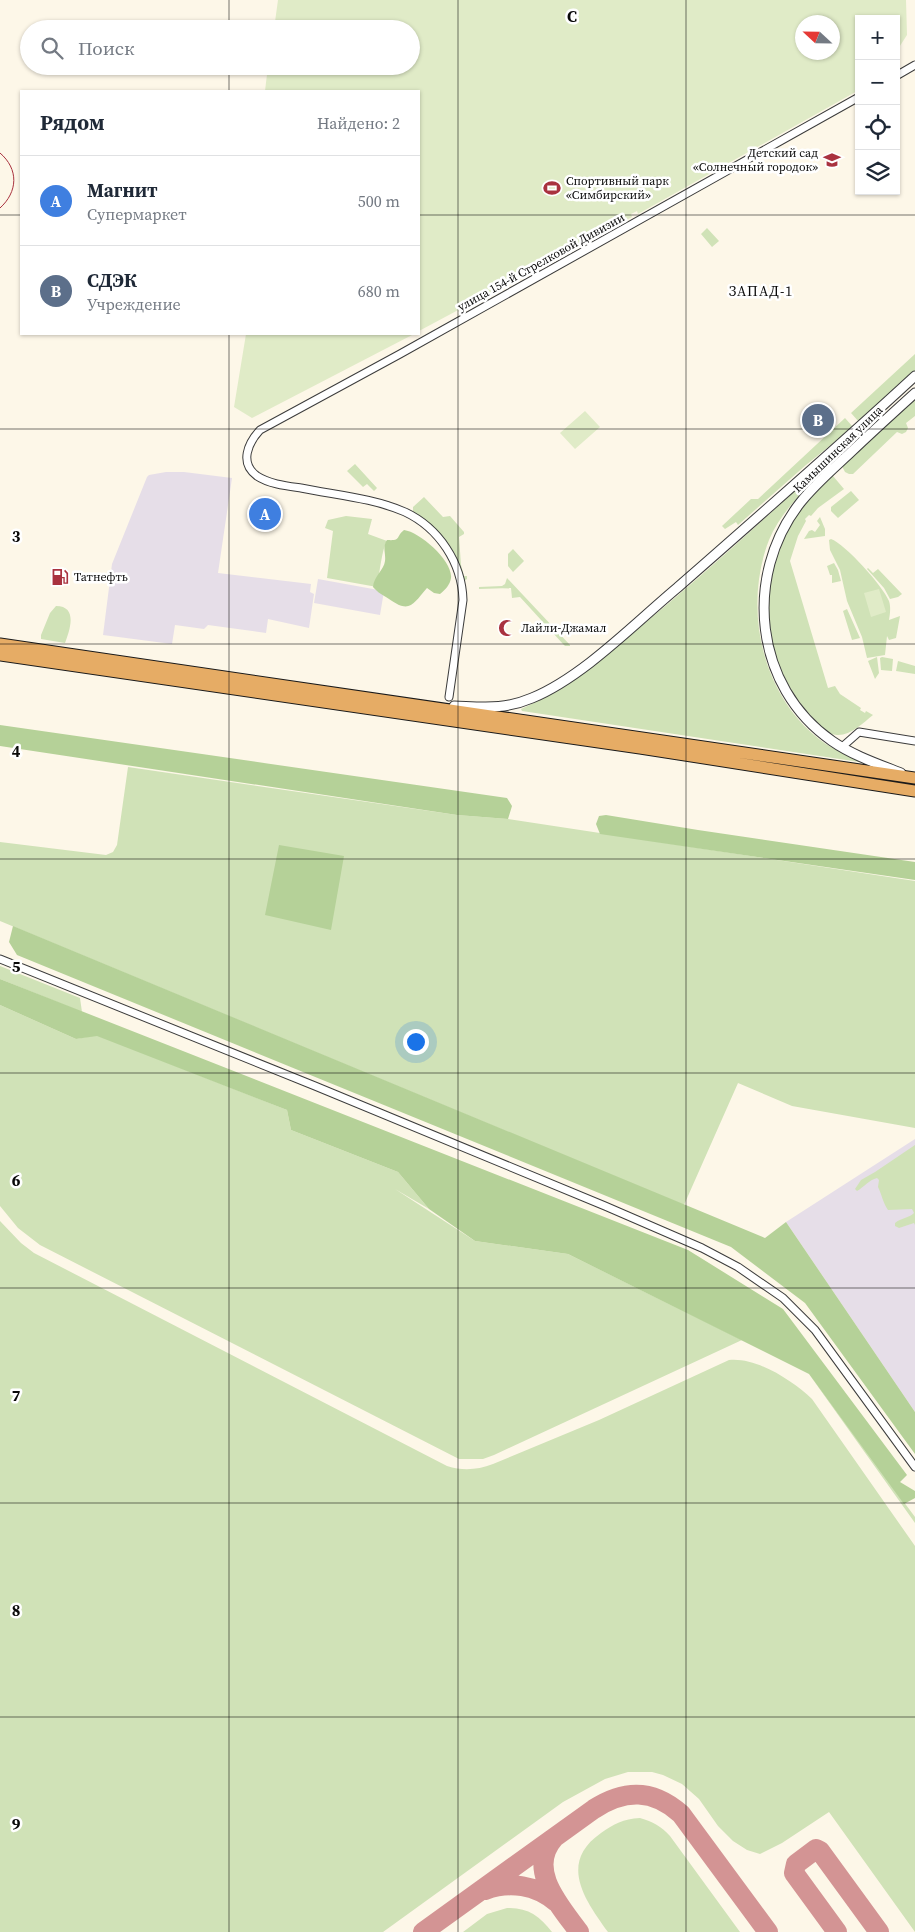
<!DOCTYPE html>
<html lang="ru">
<head>
<meta charset="utf-8">
<style>
  body { margin:0; font-family:"Source Serif 4",serif; background:#f6f6f7; color:#1f2937 }
  .controls { position:absolute; right:15px; top:15px; display:grid; overflow:hidden; border-radius:0px; box-shadow:0 1px 4px #0004 }
  .controls button { width:45px; height:45px; display:grid; place-items:center; padding:0; border:0; border-bottom:1px solid #e0e1e3; background:#fff; color:#1f2937; font:25px sans-serif }
  .compass { position:absolute; left:795px; top:15px; width:45px; height:45px; border-radius:50%; background:#fff; box-shadow:0 1px 4px #0004; rotate:292deg }
  .you { position:absolute; left:415px; top:1041px; width:18px; height:18px; margin:-12px; border:4px solid #fff; border-radius:50%; background:#1a73e8; box-shadow:0 0 0 8px #1a73e833 }
  .badge { display:grid; place-items:center; width:32px; height:32px; border-radius:50%; background:#a9323f; color:#fff; font-size:16px; font-weight:700 }
  .pin { position:absolute; translate:-50% -50%; border:2px solid #fff; box-shadow:0 1px 5px #0006 }
  .list { margin:0; padding:0; list-style:none }
  h2 { display:flex; justify-content:space-between; align-items:center; height:65px; margin:0; padding:0 20px; font-size:21px }
  h2 small { font-size:16px; font-weight:400; color:#747a83 }
  .list li { display:grid; grid-template-columns:32px 1fr auto; gap:15px; align-items:center; box-sizing:border-box; height:90px; padding:0 20px; border-top:1px solid #e0e1e3 }
  .list b { display:block; font-size:19px; white-space:nowrap }
  .list p { margin:0; font-size:16px; white-space:nowrap; color:#747a83 }
  .list em { font-size:16px; font-style:normal; color:#747a83 }
  .icon { flex:none; width:28px; height:28px; fill:none; stroke:currentColor; stroke-width:2; stroke-linecap:round; stroke-linejoin:round }
  .map { position:relative; flex:none; width:915px; height:1932px; overflow:hidden }
  .search { position:absolute; background:#fff; box-shadow:0 1px 4px #0004; left:20px; top:20px; width:400px; height:55px; display:flex; align-items:center; gap:12px; box-sizing:border-box; padding:0 18px; border-radius:28px; color:#747a83; font-size:19px }
  .panel { position:absolute; background:#fff; box-shadow:0 1px 4px #0004; left:20px; top:90px; width:400px; height:245px; border-radius:0px }
  .map>svg:first-child { display:block }
</style>
</head>
<body>
<div class="map">
<svg width="915" height="1932" viewBox="0 0 915 1932">
  <rect width="100%" height="100%" fill="#fdf7e8"/>
  <path fill="#e6dee8" d="M166,472H184L232,478L218,573L311,584L310,592L314,594L309,628L268,619L266,633L208,625L204,629L175,625L172,644L103,635L112,564L147,477L149,475Z
    M318,579L384,591L380,615L314,603Z
    M915,1139V1412L786,1222Z"/>
  <path fill="#d0e2b7" d="M707,228L719,241L712,247L701,234Z
    M915,354V371L859,422L851,413Z
    M915,399V416L906,423L908,428L906,432L902,434L897,432L853,474H849L845,472L842,466Z
    M845,418L853,427L806,465L738,525L736,522L725,529L722,526L751,499H758Z
    M355,464L377,488L374,491L367,484L363,487L347,471Z
    M823,465L826,469C804,491 781,511 769,540C743,607 761,694 819,739C833,750 850,756 866,763L522,711L521,709C565,689 597,662 634,632C699,579 761,522 823,465Z
    M830,476H833L844,489L818,508L811,516L809,515L805,519L806,521L798,536L790,561L828,688L835,686L840,694L861,708L860,710L865,713L866,711L873,715C863,723 850,736 837,735C828,735 821,726 815,720C781,686 761,633 769,584C773,558 789,520 806,500C813,492 822,484 830,476Z
    M851,491L859,500L838,518L831,511V507Z
    M424,497L443,517L450,516L464,532V534L459,537L461,565L464,576H467V579L464,581L454,557L413,513V507Z
    M346,516L372,519L368,534L387,541C382,548 379,577 377,587L327,578L333,531L325,528L328,520Z
    M820,517L825,529V536L804,539L809,531L812,530L815,532L820,525L817,521Z
    M831,539C845,544 883,586 889,601C891,607 890,614 889,620L900,616L896,638L889,640L887,636L885,655L867,658L862,637L847,601L840,570L830,550L829,540Z
    M513,549L524,561L513,572L508,566V554Z
    M834,563L838,570L841,581L832,583V575H830L827,566Z
    M868,568L873,573L878,569L902,594L898,597L890,599L884,588L867,569Z
    M507,578L570,645V646H565L563,644L520,597L512,598L511,588L479,589V587L502,586L505,584Z
    M56,606C78,606 70,630 65,643L41,639V635L50,613Z
    M847,609L860,638L852,640L843,611Z
    M877,657L879,673L875,679L868,661Z
    M882,657L893,659L892,671L881,670L880,658Z
    M898,661L915,666V674L896,671Z
    M128,767L457,815L508,819L915,881V1128L792,1106L738,1083L684,1205L0,921V842L106,855L113,852L117,845Z
    M0,966L80,998L82,1012L0,979Z
    M0,1005L76,1039L97,1035L287,1110L291,1130L398,1172L429,1209L395,1189L475,1241L568,1254L742,1340L494,1455L483,1459H459L40,1245L18,1228L0,1206Z
    M915,1145V1225L914,1223L899,1228L895,1226V1223C901,1218 909,1218 914,1213L912,1209L888,1210C883,1203 882,1195 878,1187L879,1180L877,1178C869,1180 864,1187 857,1191L855,1189L861,1180L875,1172Z
    M0,1221L21,1243L34,1253L447,1466C463,1471 477,1470 493,1464L599,1420L729,1360C757,1357 793,1381 812,1399L915,1546V1932L829,1812L782,1843L760,1854L747,1850L733,1841L718,1826L699,1799L682,1784L663,1775L652,1772H628L605,1779L563,1802L383,1932H0Z
    M809,1374L915,1517V1523Z
    M640,1818C653,1822 661,1826 670,1836L740,1932H608C585,1900 558,1863 601,1833C614,1824 623,1819 640,1818Z
    M507,1908C527,1907 540,1916 552,1932H463L487,1914Z"/>
  <path fill="#b5d198" d="M404,530C420,532 453,561 451,578C450,585 445,590 440,594L434,593L427,588C413,604 410,614 389,599C383,595 378,593 373,587C374,576 384,570 385,561C386,553 382,547 387,540C402,541 395,537 404,530Z
    M0,725L507,798L512,806L508,819L457,815L0,746Z
    M606,815L698,830L915,862V880L600,834L596,824L599,816Z
    M279,845L344,856L331,930L265,915Z
    M13,926L765,1238L786,1222L915,1412V1454L805,1303L731,1247L17,955L9,942Z
    M0,979L688,1250L783,1309L907,1475L900,1482L915,1491V1498L904,1504L809,1374L568,1254L475,1241L429,1209L398,1172L291,1130L287,1110L97,1036L76,1039L0,1005Z"/>
  <path fill="#e0ebc7" fill-rule="evenodd" d="M278,0H906L907,35L896,52V19H859V90L638,214L637,211L631,214L632,217L419,331V91H265L268,66H411V29H274ZM832,22V52H802V22Z
    M246,334H414L252,418L234,407Z
    M585,411L600,427L575,449L560,433Z
    M879,589L886,612L871,617L864,593Z"/>
  <g fill="none" stroke-linecap="round" stroke-linejoin="round">
    <path stroke="#d39494" stroke-width="20" d="M554,1838C526,1869 560,1906 579,1932
      M485,1890C510,1881 536,1885 556,1902
      M423,1932L594,1809C625,1789 653,1789 681,1814L768,1932
      M837,1932L794,1873L796,1864L816,1849L820,1851L879,1932"/>
    <g stroke="#3c3c3c" stroke-width="9">
      <path id="minor" d="M896,76L915,65
        M449,697L463,600C462,563 439,528 405,512C373,498 335,495 301,488C287,486 269,484 257,476C239,463 248,443 260,430L400,354L859,97
        M842,747L859,732L915,741
        M0,959L315,1086L605,1206L702,1248L738,1267L783,1298L815,1330L915,1467"/>
    </g>
    <g stroke="#3c3c3c" stroke-width="11">
      <path id="tertiary" d="M454,706C484,707 504,710 532,698C583,677 635,623 677,588C757,518 837,448 915,376
        M901,773C878,764 852,755 832,741C754,687 743,576 800,503C815,484 834,468 851,452C872,432 894,412 915,393"/>
    </g>
    <g stroke="#1a1a1a" stroke-width="13">
      <path id="trunk" d="M0,644L915,778
        M0,655L640,748L915,791"/>
    </g>
    <use href="#minor" stroke="#fff" stroke-width="7"/>
    <use href="#tertiary" stroke="#fff" stroke-width="9"/>
    <use href="#trunk" stroke="#e6ac65" stroke-width="11"/>
    <path stroke="#a9323f" stroke-width="1" d="M0,153C19,169 18,192 0,208"/>
  </g>
  <path fill="none" stroke="#090909" stroke-width="1" stroke-opacity="0.55" d="M229,0V29M458,0V1932M686,0V1932M229,66V91M0,215H21M419,215H915M229,334V1932M0,429H915M0,644H915M0,859H915M0,1073H915M0,1288H915M0,1503H915M0,1717H915"/>
  <defs>
    <g id="school-bare" transform="scale(1.35)"><path d="M0-5L7-2L0 1L-7-2ZM-4 1L0 2.5L4 1V4Q0 6-4 4Z" fill="#a9323f" stroke="#fff" stroke-width="2.5" paint-order="stroke"/></g>
    <g id="stadium-bare" transform="scale(1.35)"><path d="M0-5a6.5 5 0 1 0 0 10a6.5 5 0 1 0 0-10ZM-3.5-1.8h7v3.6h-7Z" fill="#a9323f" stroke="#fff" stroke-width="2.5" paint-order="stroke"/></g>
    <g id="fuel-bare" transform="scale(1.35)"><path d="M-5.5-6h7V0h2V4h1.3V-2.5L3-4.5l.8-.8L6-3V5H2.5V1h-1V6h-7ZM-4.2-4.7v3.2H.2V-4.7Z" fill="#a9323f" stroke="#fff" stroke-width="2.5" paint-order="stroke"/></g>
    <g id="mosque-bare" transform="scale(1.35)"><path d="M3.5-4.9A6 6 0 1 0 3.5 4.9A5 5 0 1 1 3.5-4.9Z" fill="#a9323f" stroke="#fff" stroke-width="2.5" paint-order="stroke"/></g>
  </defs>
  <g fill-rule="evenodd">
    <use href="#school-bare" x="832" y="160"/>
    <use href="#stadium-bare" x="552" y="188"/>
    <use href="#fuel-bare" x="60" y="577"/>
    <use href="#mosque-bare" x="507" y="628"/>
  </g>
  <g text-anchor="middle" dominant-baseline="central" stroke-width="5" stroke-linejoin="round" paint-order="stroke">
    <g font-size="12" fill="#090909" stroke="#fff" text-anchor="start">
      <text x="818" y="153" text-anchor="end">Детский сад<tspan x="818" dy="14">«Солнечный городок»</tspan></text>
      <text x="566" y="181">Спортивный парк<tspan x="566" dy="14">«Симбирский»</tspan></text>
      <text x="74" y="577">Татнефть</text>
      <text x="521" y="628">Лайли-Джамал</text>
    </g>
    <g font-size="12" fill="#090909" stroke="#fff">
      <text transform="translate(541 262) rotate(-29)">улица 154-й Стрелковой Дивизии</text>
      <text transform="translate(838 449) rotate(-44)">Камышинская улица</text>
    </g>
    <g font-size="14" letter-spacing="1" fill="#090909" stroke="#fff">
      <text x="761" y="291">ЗАПАД-1</text>
    </g>
  </g>
  <g font-size="16" text-anchor="middle" font-weight="bold" fill="#090909" stroke="#fff" stroke-width="5" stroke-linejoin="round" paint-order="stroke">
    <text x="572" y="22">C</text>
    <text x="16" y="542">3</text>
    <text x="16" y="757">4</text>
    <text x="16" y="972">5</text>
    <text x="16" y="1186">6</text>
    <text x="16" y="1401">7</text>
    <text x="16" y="1616">8</text>
    <text x="16" y="1830">9</text>
  </g>
</svg>
<div class="controls">
<button>+</button>
<button>−</button>
<button><svg class="icon" aria-label="locate" viewBox="0 0 24 24"><circle cx="12" cy="12" r="6"/><path d="M12 2v4M12 18v4M2 12h4M18 12h4"/></svg></button>
<button><svg class="icon" aria-label="layers" viewBox="0 0 24 24"><path d="M12 4l9 5-9 5-9-5zM3 14l9 5 9-5"/></svg></button>
</div>
<svg class="compass" viewBox="-18 -18 36 36"><path d="M0-13l5 13h-10z" fill="#e53935"/><path d="M0 13l5-13h-10z" fill="#747a83"/></svg>
<div class="you"></div>
<div class="pin badge" style="left:265px;top:514px;background:#3f7fe0">A</div>
<div class="pin badge" style="left:818px;top:420px;background:#5c6f8a">B</div>
<div class="search"><svg class="icon" aria-label="search" viewBox="0 0 24 24"><circle cx="10" cy="10" r="6"/><path d="M15 15l6 6"/></svg>Поиск</div>
<section class="panel">
<h2>Рядом<small>Найдено: 2</small></h2>
<ul class="list">
<li><span class="badge" style="background:#3f7fe0">A</span><div><b>Магнит</b><p>Супермаркет</p></div><em>500 m</em></li>
<li><span class="badge" style="background:#5c6f8a">B</span><div><b>СДЭК</b><p>Учреждение</p></div><em>680 m</em></li>
</ul>
</section>
</div>
</body>
</html>
